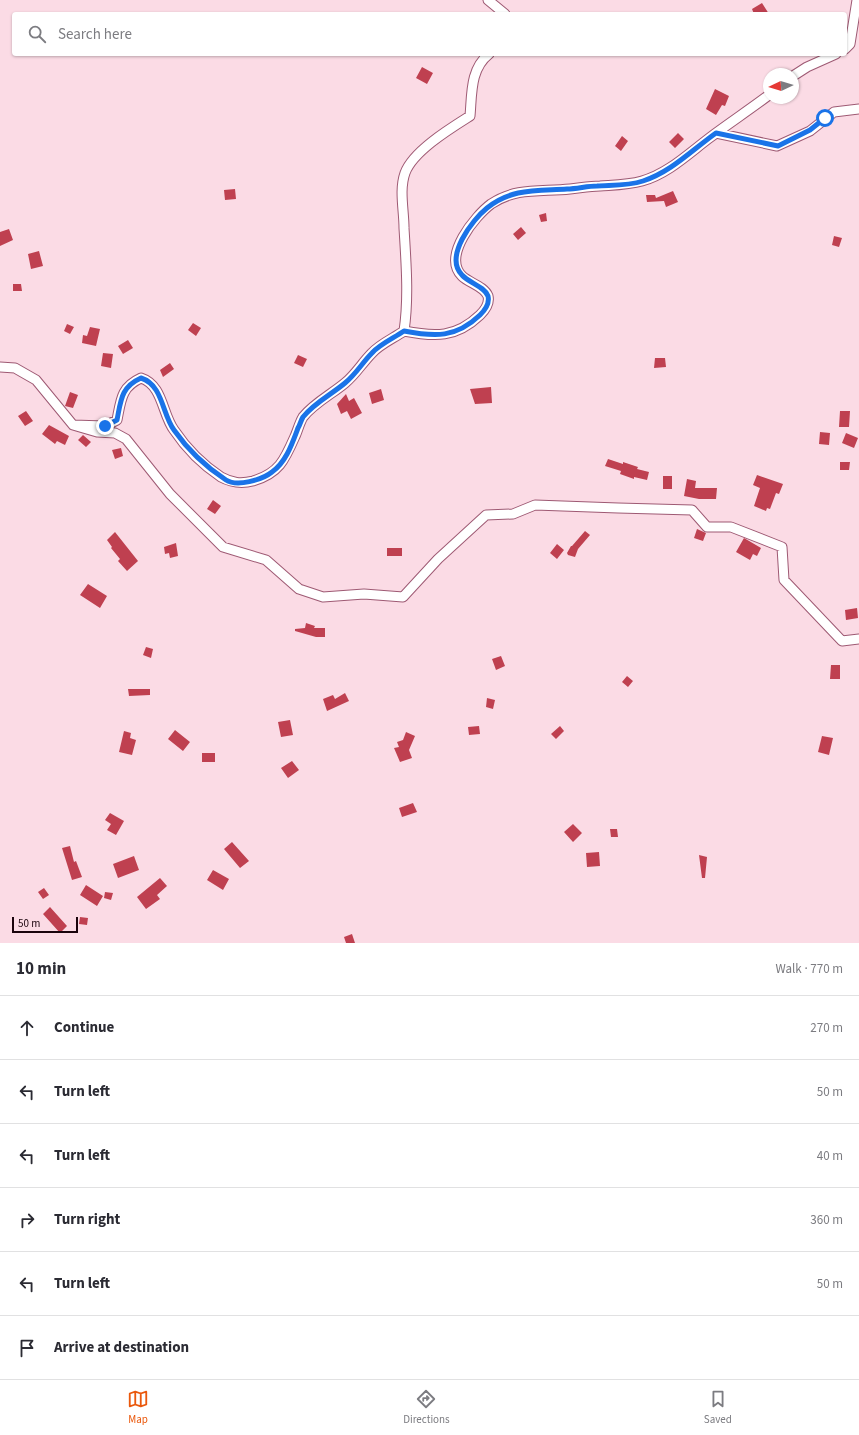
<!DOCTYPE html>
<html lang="en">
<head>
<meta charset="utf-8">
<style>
  body { margin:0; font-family:"Source Sans 3",sans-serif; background:#f7f7f7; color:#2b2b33 }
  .compass { position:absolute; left:763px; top:68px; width:36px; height:36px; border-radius:50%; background:#fff; box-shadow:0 1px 3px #0004; rotate:266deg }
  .scale { position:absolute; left:12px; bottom:10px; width:66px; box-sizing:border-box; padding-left:4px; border:2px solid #1a030c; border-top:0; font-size:11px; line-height:14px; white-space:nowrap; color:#1a030c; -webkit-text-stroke:3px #fbdbe5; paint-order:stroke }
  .stop { position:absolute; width:12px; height:12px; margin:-9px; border:3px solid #1a73e8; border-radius:50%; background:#fff }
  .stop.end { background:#1a73e8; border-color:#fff; box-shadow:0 1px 4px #0008 }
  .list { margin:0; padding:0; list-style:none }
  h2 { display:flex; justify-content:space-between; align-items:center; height:52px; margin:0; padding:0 16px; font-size:17px }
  h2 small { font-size:13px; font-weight:400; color:#7c7c81 }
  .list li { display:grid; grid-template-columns:26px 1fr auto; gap:12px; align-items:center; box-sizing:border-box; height:64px; padding:0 16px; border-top:1px solid #e1e1e2 }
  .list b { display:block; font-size:15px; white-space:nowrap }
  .list em { font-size:13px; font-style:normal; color:#7c7c81 }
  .icon { flex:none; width:22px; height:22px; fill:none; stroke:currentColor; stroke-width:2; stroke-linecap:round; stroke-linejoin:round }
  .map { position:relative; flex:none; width:859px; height:943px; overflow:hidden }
  .search { position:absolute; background:#fff; box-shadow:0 1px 3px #0004; left:12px; right:12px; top:12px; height:44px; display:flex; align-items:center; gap:10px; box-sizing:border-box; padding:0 14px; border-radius:4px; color:#7c7c81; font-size:15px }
  .sheet { height:436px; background:#fff }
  nav { display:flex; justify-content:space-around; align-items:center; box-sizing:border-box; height:56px; border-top:1px solid #e1e1e2; background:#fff; font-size:11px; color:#7c7c81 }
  nav a { display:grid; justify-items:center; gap:2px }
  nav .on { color:#ea580c }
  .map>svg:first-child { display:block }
</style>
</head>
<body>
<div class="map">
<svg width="859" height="943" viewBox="0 0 859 943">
  <rect width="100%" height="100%" fill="#fbdbe5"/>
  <path fill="#bf4050" d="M762,3L769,14H754L752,9Z
    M422,67L433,73L427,84L416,78Z
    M715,89L729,96L725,106L722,105L716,115L706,109Z
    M678,133L684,139L675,148L669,142Z
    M622,136L628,141L621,151L615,146Z
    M235,189L236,199L225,200L224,190Z
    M673,191L678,202L666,207L664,201L647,202L646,195H655L656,198Z
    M546,213L547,221L541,222L539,215Z
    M521,227L526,233L518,240L513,234Z
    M9,229L13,240L0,246V232Z
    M834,236L842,238L839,247L832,245Z
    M39,251L43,266L31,269L28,254Z
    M13,284H21L22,291H13Z
    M193,323L201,328L196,336L188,330Z
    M67,324L74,327L70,334L64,331Z
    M90,327L100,329L96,346L82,343L83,335L87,336Z
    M128,340L133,348L123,354L118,346Z
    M103,353L113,354L111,368L101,366Z
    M298,355L307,359L303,367L294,363Z
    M655,358H665L666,367L654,368Z
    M170,363L174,369L163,377L160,370Z
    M491,387L492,403L475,404L470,389Z
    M381,389L384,400L372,404L369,393Z
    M70,392L78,395L73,408L65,406Z
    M346,394L349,401L354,398L362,413L351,419L347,411L341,414L337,404Z
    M26,411L33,421L25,426L18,416Z
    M840,411H850L849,427H839Z
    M49,425L69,436L65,445L57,441L55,444L42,434Z
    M820,432L830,433L829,445L819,444Z
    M846,433L858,438L854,448L842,443Z
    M83,435L91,442L86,447L78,440Z
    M121,448L123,456L115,459L112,450Z
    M608,459L623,464V462L638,467L637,469L649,472L647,480L634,477V479L620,474L621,471L605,466Z
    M840,462H850L849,470H840Z
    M757,475L783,484L779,494L776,493L770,509L767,508L766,511L754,506L760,488L753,485Z
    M663,476H672V489H663Z
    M687,479L696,481L695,488H717L716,499H699L684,496Z
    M213,500L221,506L215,514L207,509Z
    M697,529L706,533L703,541L694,538Z
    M585,531L590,535L578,549L575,557L568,555L567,553L571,546H572Z
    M115,532L138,561L127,571L118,561L120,559L111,548L112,547L107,540Z
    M744,538L761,548L757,556L753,554L750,560L736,552Z
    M176,543L178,556L170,558L169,553L165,554L164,547Z
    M557,544L564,550L557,559L550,553Z
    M387,548H402V556H387Z
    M88,584L107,596L100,608L80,595Z
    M857,608L858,618L846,620L845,610Z
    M306,623L315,626L314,628H325V637H316L295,631V629L305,628Z
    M146,647L153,649L151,658L143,655Z
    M501,656L505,666L496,670L492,659Z
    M831,665H840V679H830Z
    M627,676L633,681L628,687L622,682Z
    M128,689H150V695L129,696Z
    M345,693L349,701L327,711L323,699L333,695L335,699Z
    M487,698L495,700L493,709L486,707Z
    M290,720L293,735L281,737L278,722Z
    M479,726L480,734L469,735L468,727Z
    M560,726L564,731L556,739L551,734Z
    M175,730L190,742L183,751L168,739Z
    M124,731L131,733L130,738L136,740L132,755L119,752Z
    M406,732L415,736L409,750L412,758L400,762L394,748L399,747L397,742L403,740Z
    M822,736L833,738L829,755L818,752Z
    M202,753H215V762H202Z
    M292,761L299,770L288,778L281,768Z
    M413,803L417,812L402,817L399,808Z
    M110,813L124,821L116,835L107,830L111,824L105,820Z
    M573,824L582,833L573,842L564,832Z
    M610,829H617L618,837H611Z
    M232,842L249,861L240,868L224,849Z
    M70,846L74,862L76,861L82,877L72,880L62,848Z
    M599,852L600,866L587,867L586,853Z
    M699,855L707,857L705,878H702Z
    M134,856L139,870L118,878L113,864Z
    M213,870L229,879L223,890L207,880Z
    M160,878L167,886L157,895L160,899L146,909L137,897Z
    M86,885L103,896L97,906L80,895Z
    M44,888L49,895L43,899L38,892Z
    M105,892L113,893L111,900L104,898Z
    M50,907L67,926L60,933L43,914Z
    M80,917L88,918L87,925L79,924Z
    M352,934L355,943H346L344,937Z"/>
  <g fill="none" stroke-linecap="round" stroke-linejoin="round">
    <g stroke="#9e5973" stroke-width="11">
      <path id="street" d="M488,0L505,14
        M845,49L850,44L857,0
        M793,76L807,67L836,54
        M716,133L777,146L810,131L834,112L859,109
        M404,331C435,337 456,338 480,315C485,310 490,304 488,296C484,286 469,283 462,276C442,256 475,216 491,204C516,187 541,192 570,189C580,188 590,186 600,186C614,185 628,185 642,181C667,174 687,155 708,139C728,124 749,110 769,95
        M0,367L15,368L36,380L73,425L105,426L117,420C121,400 121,387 141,378C163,385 162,414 174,430C186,448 203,465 221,477C232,483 241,484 253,481C280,473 285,459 296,434C298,429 300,422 303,417C314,403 332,394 345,383C356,374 362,363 372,353C380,344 394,338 404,331C409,297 406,262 404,228C404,210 399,190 405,173C413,151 451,128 470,116C472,94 470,69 489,54
        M73,425L97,432L115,433L126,439L170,494L223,547L266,560L299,589L323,597L364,594L403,597L438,559L486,515L513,514L535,505L618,508L692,510L707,527H731L782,547L784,580L842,641L859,639"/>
    </g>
    <use href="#street" stroke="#fff" stroke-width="9"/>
  </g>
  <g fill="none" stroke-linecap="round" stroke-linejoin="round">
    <path stroke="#1a73e8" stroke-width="5" d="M105,426L117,420C121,400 121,387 141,378C163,385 162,414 174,430C188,450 206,467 226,480C237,487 262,480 272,472C286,462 292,444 298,428C300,425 301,420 303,417C314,403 332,394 345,383C356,374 362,363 372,353C380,344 394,338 404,331C435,337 456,338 480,315C485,310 490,304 488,296C484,286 469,283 462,275C444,257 472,220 487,208C511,188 538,191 567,189C577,189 587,186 597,186C613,185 628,186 643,181C671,172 692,150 716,133L778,146L810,130L825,118"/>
  </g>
</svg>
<svg class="compass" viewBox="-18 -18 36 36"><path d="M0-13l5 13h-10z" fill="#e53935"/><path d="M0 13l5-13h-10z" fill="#7c7c81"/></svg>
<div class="scale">50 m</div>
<div class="stop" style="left:825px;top:118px"></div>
<div class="stop end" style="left:105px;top:426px"></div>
<div class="search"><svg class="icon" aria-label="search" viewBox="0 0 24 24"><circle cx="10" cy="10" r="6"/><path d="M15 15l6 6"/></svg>Search here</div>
</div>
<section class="sheet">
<h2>10 min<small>Walk · 770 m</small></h2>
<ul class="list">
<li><svg class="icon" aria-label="ahead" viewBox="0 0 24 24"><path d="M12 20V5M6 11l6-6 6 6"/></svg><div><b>Continue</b></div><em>270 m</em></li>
<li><svg class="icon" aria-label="left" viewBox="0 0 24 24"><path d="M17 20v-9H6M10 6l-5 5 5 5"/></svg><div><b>Turn left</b></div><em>50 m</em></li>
<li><svg class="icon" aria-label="left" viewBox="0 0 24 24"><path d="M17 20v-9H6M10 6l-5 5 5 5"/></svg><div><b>Turn left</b></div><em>40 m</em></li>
<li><svg class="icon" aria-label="right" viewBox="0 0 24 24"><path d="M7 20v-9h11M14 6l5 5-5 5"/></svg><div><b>Turn right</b></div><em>360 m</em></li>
<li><svg class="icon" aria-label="left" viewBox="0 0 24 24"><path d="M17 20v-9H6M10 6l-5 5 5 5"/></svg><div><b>Turn left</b></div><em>50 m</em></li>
<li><svg class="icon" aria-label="arrive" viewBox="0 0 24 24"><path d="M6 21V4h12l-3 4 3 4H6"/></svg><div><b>Arrive at destination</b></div></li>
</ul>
</section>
<nav>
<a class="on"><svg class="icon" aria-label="map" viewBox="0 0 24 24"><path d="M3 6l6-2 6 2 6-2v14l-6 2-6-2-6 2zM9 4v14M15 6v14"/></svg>Map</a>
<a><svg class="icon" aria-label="directions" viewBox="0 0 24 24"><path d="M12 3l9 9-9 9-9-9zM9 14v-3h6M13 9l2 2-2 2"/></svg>Directions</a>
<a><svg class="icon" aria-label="saved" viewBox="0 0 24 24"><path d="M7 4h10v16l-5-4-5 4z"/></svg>Saved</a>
</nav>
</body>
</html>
